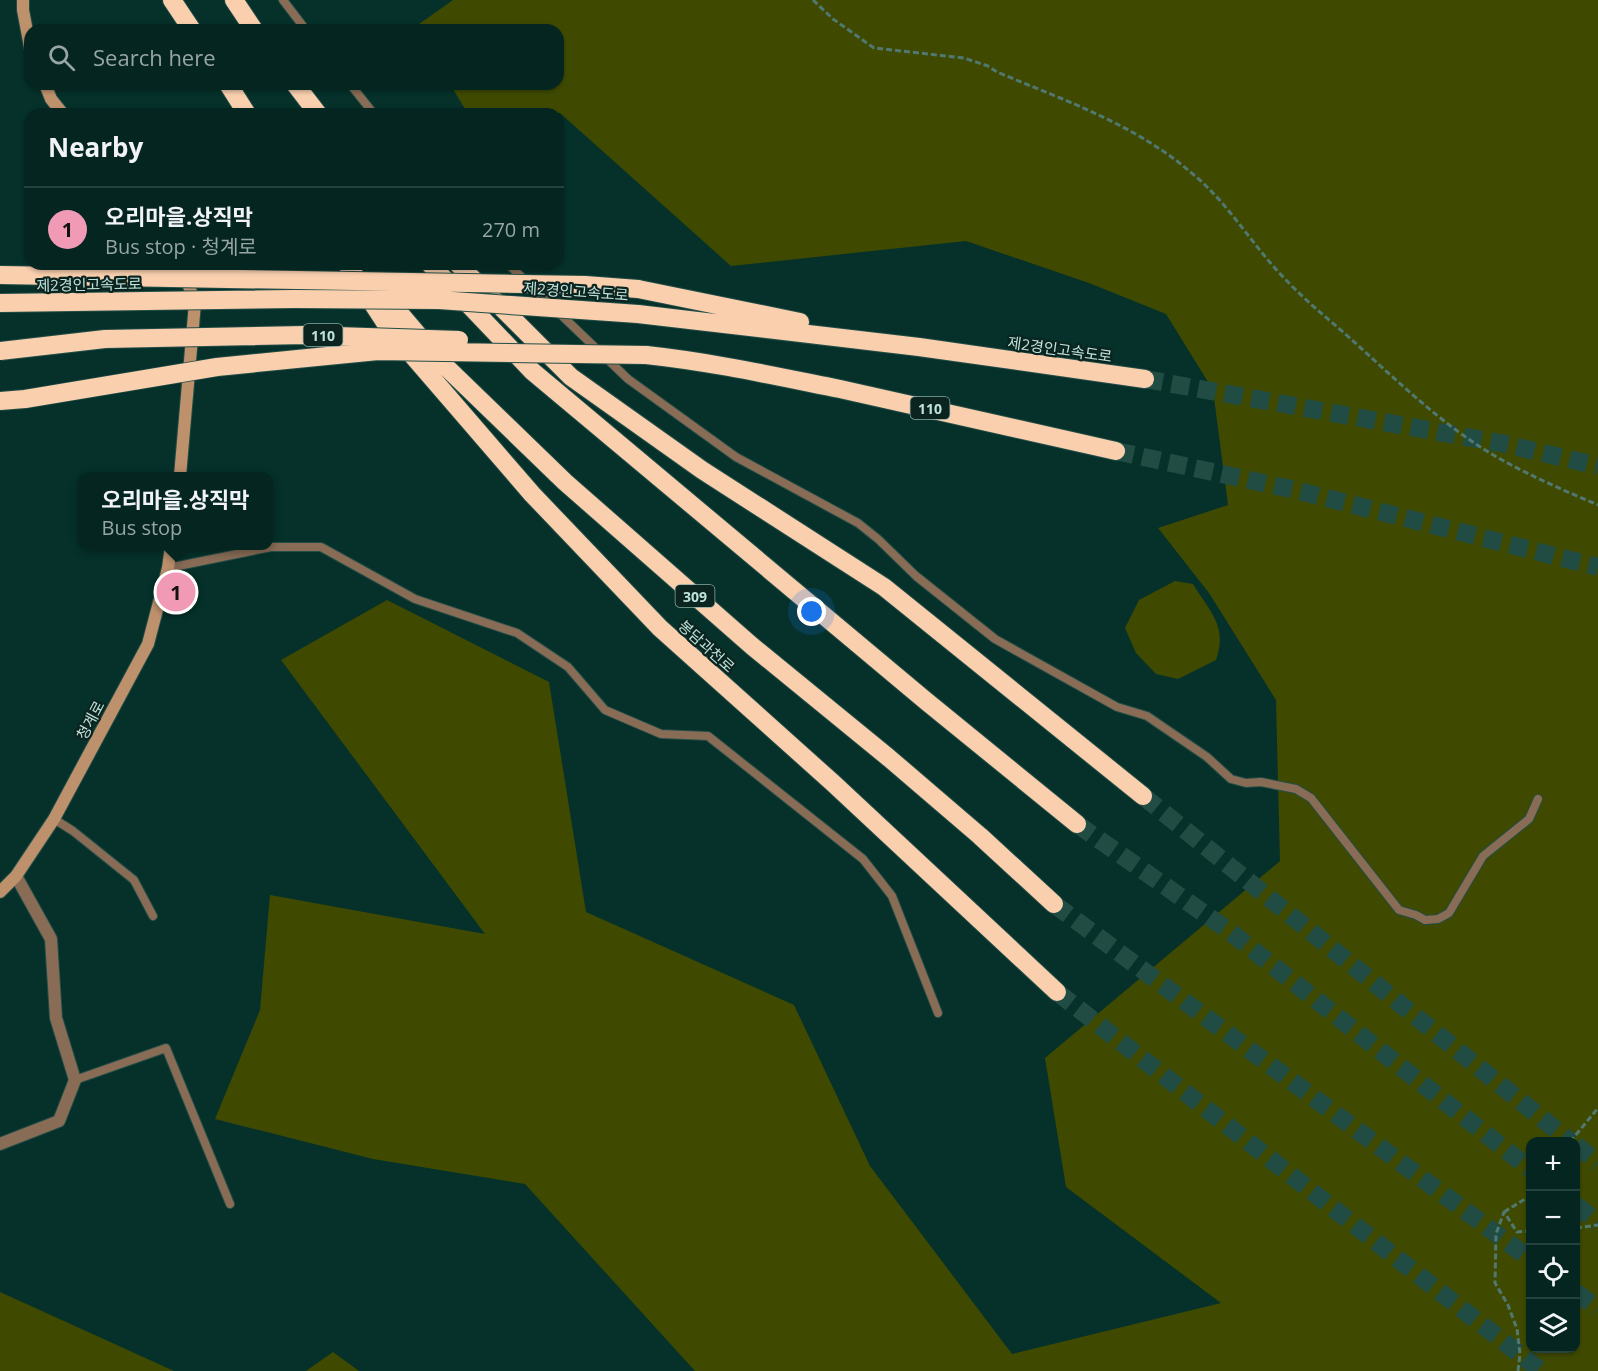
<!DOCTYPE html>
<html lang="en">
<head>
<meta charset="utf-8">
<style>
  body { margin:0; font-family:"Open Sans","Noto Sans KR",sans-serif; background:#12312d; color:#f1f3f6 }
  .controls { position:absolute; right:18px; bottom:18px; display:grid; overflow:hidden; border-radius:12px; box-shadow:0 2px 4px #0004 }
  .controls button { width:54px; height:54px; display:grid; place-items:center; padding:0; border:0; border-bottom:2px solid #25423e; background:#042520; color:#f1f3f6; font:30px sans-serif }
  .you { position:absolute; left:812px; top:612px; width:21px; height:21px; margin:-15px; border:4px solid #fff; border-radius:50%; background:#1a73e8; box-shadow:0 0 0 9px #1a73e833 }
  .badge { display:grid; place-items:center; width:39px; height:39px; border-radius:50%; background:#f09ab5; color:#111; font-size:20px; font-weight:700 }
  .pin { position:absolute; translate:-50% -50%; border:3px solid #fff; box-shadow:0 2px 6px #0006 }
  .popup { position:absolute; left:78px; top:472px; width:195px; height:78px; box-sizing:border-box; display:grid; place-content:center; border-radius:12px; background:#042520; filter:drop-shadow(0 2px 4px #0005); font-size:20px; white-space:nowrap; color:#97a5a5 }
  .popup b { font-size:22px; color:#f1f3f6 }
  .popup::after { content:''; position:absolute; left:50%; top:100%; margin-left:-12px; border:12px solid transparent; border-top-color:#042520 }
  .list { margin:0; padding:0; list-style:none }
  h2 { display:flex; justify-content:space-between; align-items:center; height:78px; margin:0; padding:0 24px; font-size:26px }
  h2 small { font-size:20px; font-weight:400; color:#97a5a5 }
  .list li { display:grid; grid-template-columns:39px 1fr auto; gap:18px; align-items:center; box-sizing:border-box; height:84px; padding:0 24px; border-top:2px solid #25423e }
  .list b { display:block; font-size:22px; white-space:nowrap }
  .list p { margin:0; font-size:20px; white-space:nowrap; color:#97a5a5 }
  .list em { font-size:20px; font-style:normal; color:#97a5a5 }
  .icon { flex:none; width:33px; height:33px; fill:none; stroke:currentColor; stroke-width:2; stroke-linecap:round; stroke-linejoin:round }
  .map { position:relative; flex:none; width:1598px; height:1371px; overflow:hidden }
  .search { position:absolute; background:#042520; box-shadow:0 2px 4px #0004; left:24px; top:24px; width:540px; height:66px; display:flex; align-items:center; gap:15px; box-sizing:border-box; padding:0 21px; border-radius:18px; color:#97a5a5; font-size:22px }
  .panel { position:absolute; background:#042520; box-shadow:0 2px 4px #0004; left:24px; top:108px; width:540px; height:162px; border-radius:18px }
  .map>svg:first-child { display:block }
</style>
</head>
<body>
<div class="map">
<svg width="1598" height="1371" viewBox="0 0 1598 1371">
  <rect width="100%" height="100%" fill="#05312a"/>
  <path fill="#3f4a00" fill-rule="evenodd" d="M453,0H1598V1371H695L525,1184L373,1159L215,1119L260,1010L270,895L485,934L281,660L387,600L549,682L586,912L794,1005L870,1166L1012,1354L1221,1303L1066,1187L1045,1058L1280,861L1276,700L1209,593L1158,528L1228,505L1213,390L1166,314L1089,283L966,241L731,266L560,113L468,114L450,84H558V30H417L415,27ZM1530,1142H1576V1348H1530Z
    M1175,581L1193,584C1210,612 1228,626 1216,660L1178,679L1156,674L1136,653L1125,628L1139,600Z
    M0,1292L174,1371H0Z
    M333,1352L359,1371H306Z"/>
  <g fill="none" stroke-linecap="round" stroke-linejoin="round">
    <path stroke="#214c44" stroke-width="18" stroke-dasharray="18 9" stroke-linecap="butt" d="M1145,379L1505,444L1598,466
      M1116,451L1295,490L1598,567
      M1143,796L1571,1142
      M1077,824L1229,931L1530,1169
      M1054,904L1530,1259
      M1057,992L1541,1371
      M1576,1145L1598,1163
      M1576,1205L1598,1223
      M1576,1292L1598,1309"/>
    <g stroke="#234d46" stroke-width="10">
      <path id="lane" d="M283,0L306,30
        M350,84L374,114
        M508,264L628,379L736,457L858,523L878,539L916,576L995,639L1117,707L1147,716L1207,757L1231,779L1246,783L1261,782L1296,789L1311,798L1399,910L1416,915L1425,920L1438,919L1449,913L1483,856L1529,819L1538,799
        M168,568L271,547H321L415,599L517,633L568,667L605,710L661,734L708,736L863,859L892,896L938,1013
        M54,819L73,831L134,880L153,916
        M75,1080L166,1048L230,1204"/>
    </g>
    <g stroke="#234d46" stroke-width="14">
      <path id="street" d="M0,1144L59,1121L75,1080L56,1018L51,939L16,876"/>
    </g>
    <g stroke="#234d46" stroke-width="14">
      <path id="secondary" d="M23,0V10L30,47
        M45,84L51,99L63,114
        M180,476L195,303L181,264
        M0,892L16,876L54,819L148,644L168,568L171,546"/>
    </g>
    <g stroke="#234d46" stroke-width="20">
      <path id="highway" d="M172,0L192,30
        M234,0L254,30
        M228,84L247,114
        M295,84L318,114
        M347,264L388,327L532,494L660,628L833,783L1057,992
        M430,264L532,371L926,701L1077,824
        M458,264L571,377L702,470L884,587L1143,796
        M638,289L800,322
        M380,290L442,363L565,482L752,646L889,758L980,836L1054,904
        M638,314L919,347L1145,379
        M646,355C712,362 775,376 840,389C932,409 1024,430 1116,451"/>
    </g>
    <path stroke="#507871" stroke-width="3" stroke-dasharray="6 3" stroke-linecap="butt" d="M813,0L833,19L874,48L964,58L988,66L997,72C1066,101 1137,125 1194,175C1231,206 1255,250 1290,284C1313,308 1340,328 1364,351C1405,388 1447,428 1495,456C1528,475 1563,490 1598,505
      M1570,1142L1598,1108
      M1504,1212L1530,1196
      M1576,1228L1598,1225
      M1518,1371L1520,1354L1517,1329L1508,1305L1495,1283L1496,1234L1504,1212L1517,1232L1530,1231"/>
    <use href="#lane" stroke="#886c56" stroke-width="8"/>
    <use href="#street" stroke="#886c56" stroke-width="12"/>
    <use href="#secondary" stroke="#be916d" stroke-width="12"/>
    <use href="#highway" stroke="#f9cfae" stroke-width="18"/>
    <g stroke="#234d46" stroke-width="20" stroke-linecap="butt">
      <path id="highway-bridge" d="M0,275L585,285L638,289
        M0,303L294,299L439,300L638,314
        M0,351L105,339L305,335L459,340
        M0,401L25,399L217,367L378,351L646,355"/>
    </g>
    <use href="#highway-bridge" stroke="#f9cfae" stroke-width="18"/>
  </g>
  <g text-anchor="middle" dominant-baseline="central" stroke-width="4.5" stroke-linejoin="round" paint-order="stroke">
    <g fill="#0c2420" stroke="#89a9a2" stroke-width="1.5">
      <rect x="303.5" y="324" width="39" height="22" rx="4.5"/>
      <rect x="910.5" y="397" width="39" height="22" rx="4.5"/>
      <rect x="675.5" y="585" width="39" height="22" rx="4.5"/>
    </g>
    <g font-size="14" font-weight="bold" fill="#bee2da">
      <text x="323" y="335">110</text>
      <text x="930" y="408">110</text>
      <text x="695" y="596">309</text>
    </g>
    <g font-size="15" fill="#bee2da" stroke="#0c2420">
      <text transform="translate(89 284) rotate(-1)">제2경인고속도로</text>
      <text transform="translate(576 291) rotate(4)">제2경인고속도로</text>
      <text transform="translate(1060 349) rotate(8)">제2경인고속도로</text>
      <text transform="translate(707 646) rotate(42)">봉담과천로</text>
      <text transform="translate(90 720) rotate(-62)">청계로</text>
    </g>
  </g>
</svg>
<div class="controls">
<button>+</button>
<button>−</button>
<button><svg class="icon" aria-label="locate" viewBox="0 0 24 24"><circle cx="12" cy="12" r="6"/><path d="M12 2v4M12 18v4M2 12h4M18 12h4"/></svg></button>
<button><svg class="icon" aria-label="layers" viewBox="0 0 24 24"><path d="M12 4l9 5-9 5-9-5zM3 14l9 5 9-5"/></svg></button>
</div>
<div class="you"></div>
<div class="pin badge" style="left:176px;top:592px">1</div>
<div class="popup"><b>오리마을.상직막</b>Bus stop</div>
<div class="search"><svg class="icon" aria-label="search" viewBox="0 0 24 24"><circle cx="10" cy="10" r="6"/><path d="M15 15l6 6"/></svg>Search here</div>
<section class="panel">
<h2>Nearby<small></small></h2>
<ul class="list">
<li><span class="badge">1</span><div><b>오리마을.상직막</b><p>Bus stop · 청계로</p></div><em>270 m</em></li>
</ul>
</section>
</div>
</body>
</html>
